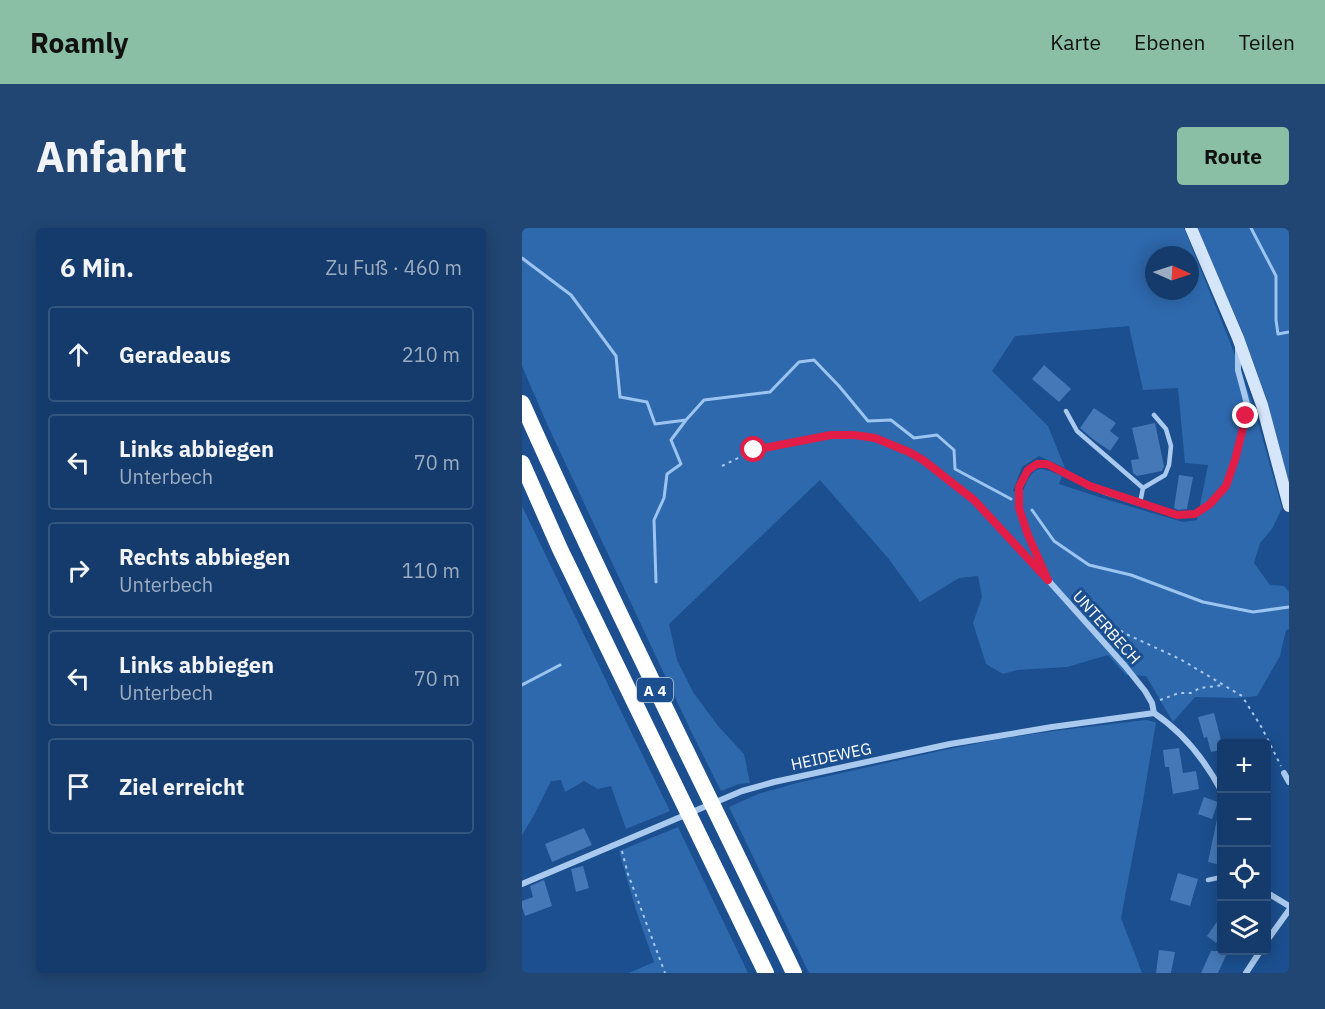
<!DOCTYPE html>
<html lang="de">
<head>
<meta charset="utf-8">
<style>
  body { margin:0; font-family:"IBM Plex Sans",sans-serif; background:#214673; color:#f1f3f6 }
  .controls { position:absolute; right:18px; bottom:18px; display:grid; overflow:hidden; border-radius:6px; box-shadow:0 3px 15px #0003 }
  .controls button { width:54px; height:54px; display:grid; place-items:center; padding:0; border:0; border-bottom:2px solid #33557e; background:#143b6b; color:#f1f3f6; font:30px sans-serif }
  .compass { position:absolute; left:623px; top:18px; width:54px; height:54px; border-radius:50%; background:#143b6b; box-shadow:0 3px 15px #0003; rotate:93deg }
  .stop { position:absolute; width:18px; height:18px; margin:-14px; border:4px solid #e11d48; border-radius:50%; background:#fff }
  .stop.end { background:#e11d48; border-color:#fff; box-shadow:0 2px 6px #0008 }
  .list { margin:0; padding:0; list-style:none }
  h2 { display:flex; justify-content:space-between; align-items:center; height:78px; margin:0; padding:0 24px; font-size:26px }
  h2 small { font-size:20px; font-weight:400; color:#9dadc1 }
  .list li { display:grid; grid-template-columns:39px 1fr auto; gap:18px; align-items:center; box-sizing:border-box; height:96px; margin:0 12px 12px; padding:0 12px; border:2px solid #33557e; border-radius:6px }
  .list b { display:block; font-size:22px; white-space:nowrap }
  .list p { margin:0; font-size:20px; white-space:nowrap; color:#9dadc1 }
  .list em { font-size:20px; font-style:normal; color:#9dadc1 }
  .icon { flex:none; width:33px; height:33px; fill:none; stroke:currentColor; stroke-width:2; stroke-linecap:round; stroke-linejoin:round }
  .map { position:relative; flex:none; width:767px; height:745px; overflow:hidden; border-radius:6px }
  header { display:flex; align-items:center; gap:36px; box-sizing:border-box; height:84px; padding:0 30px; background:#8abfa5; color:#111 }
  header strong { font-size:28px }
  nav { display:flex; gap:33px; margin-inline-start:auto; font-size:21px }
  .intro { display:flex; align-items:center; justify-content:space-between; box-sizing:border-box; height:144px; padding:0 36px }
  h1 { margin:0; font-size:42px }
  .button { padding:15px 27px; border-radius:6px; background:#8abfa5; color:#111; font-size:21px; font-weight:700 }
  main { display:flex; gap:36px; padding:0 36px }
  aside { flex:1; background:#143b6b; border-radius:6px; box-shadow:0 3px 15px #0003 }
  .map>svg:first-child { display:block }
</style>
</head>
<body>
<header>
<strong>Roamly</strong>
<nav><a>Karte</a><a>Ebenen</a><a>Teilen</a></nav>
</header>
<div class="intro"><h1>Anfahrt</h1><a class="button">Route</a></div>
<main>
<aside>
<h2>6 Min.<small>Zu Fuß · 460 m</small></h2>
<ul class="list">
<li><svg class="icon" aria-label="ahead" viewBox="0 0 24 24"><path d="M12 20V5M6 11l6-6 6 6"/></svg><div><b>Geradeaus</b></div><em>210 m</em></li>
<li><svg class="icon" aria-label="left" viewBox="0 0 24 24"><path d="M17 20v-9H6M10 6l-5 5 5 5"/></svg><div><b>Links abbiegen</b><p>Unterbech</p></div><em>70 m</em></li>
<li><svg class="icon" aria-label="right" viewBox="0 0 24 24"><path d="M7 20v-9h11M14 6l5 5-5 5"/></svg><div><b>Rechts abbiegen</b><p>Unterbech</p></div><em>110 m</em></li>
<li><svg class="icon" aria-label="left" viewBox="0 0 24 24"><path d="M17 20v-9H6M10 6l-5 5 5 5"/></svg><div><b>Links abbiegen</b><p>Unterbech</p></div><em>70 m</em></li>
<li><svg class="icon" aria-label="arrive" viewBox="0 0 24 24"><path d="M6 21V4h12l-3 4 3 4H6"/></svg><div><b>Ziel erreicht</b></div></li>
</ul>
</aside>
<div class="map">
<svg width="767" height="745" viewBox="0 0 767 745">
  <rect width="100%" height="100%" fill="#1b4f8f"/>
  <path fill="#2e69ad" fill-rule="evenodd" d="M0,0H662L708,114L732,180L760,280L750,301L738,315L732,335L748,357L762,358L767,364V401L764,402L758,428L735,468L714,470L673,469L651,494L624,448L604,447L586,427L545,439L495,442L481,446L464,436L451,395L460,369L456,348L437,350L398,374L366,330L298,252L147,396L155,432L171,464L196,498L222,526L228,555L217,556L199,563L168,501L25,196L0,138ZM632,27H668V63H632ZM607,98L621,162L656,160L663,235L686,237L675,292L661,294L583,271L537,256L540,248C513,236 511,239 500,265L491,263L500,239L517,228L543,240L526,198L470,143L493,108Z
    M675,0H767V255L744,169L720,103Z
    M0,278L92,469L148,583L104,601L89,558L76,561L62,553L43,564L39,552L29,553L12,587L0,607Z
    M624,492L634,494L621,573L599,690L620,745H287L207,579L236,566L275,555L422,522L477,511L539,502Z
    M156,599L226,745H107L132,734L114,682L97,623Z"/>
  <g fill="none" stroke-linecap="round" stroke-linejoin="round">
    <path stroke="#9cc4f0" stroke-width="3" d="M729,0L754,48V92L756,106L767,104
      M0,30L49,67L94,128L98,169L125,174L133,196L164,192L182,172L248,164L277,134L292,132L317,158L346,193L369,192L392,210L415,207L432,222L433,241L489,271
      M510,282L532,313L567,337L609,347L681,374L731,384L767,379
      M134,354L132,292L142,270L145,246L159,236L149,212L164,192
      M0,457L38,437"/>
  </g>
  <path fill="#4478b7" d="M522,137L549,161L537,174L510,151Z
    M572,180L594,195L588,203L597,210L588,223L572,212L558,200Z
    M633,195L642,238L640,243L615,248L611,245L609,232L617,231L610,200Z
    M657,247L671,249L665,281L656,282L652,280Z
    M692,485L699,512V522L689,524L685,509L682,510L676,489Z
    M657,520L661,545L674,543L677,561L651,566L647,539H643L641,522Z
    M682,569L696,574L690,591L676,586Z
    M695,591L699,592V637L686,634Z
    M62,600L70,617L30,634L23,616Z
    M61,638L67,660L54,664L49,641Z
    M656,645L676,651L668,678L648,672Z
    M22,652L30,678L3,688L0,679V673L11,669L8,658Z
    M699,688V709L694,715L685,708Z
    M637,722L653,724L649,745H634Z
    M689,723H706L696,745H679Z"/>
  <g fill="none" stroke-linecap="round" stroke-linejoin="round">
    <path stroke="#a9c9ee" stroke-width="2" stroke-dasharray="3 4.5" stroke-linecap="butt" d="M200,238L232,222L309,207L343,208L353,210L387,224L401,232L452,272L506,330
      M556,372L578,389L604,406L658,431L720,468L740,500L759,538
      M638,472L657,465H669L678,460L702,457
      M100,623L106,646L143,745"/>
    <path stroke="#a9c9ee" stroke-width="4.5" d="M544,183L555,203L621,260L618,275
      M621,260L643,247L647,237L649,218L644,201L632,187
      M686,652L700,649"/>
    <path stroke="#a9c9ee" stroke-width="6" d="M632,485L630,475L623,463L603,438L526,352L506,307L497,280V259L506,242L515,236H525L568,258L586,265L655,287L673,286L688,276L704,258L713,232L725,188V176L716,142V120
      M762,545L767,554
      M0,656L220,563L252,554L428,516L530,499L632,485C662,505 683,532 700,564
      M744,664L767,678
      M744,714L767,682
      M724,745L739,722"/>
    <path stroke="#d6e6fa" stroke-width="12" d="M669,0L716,110L740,177L767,278"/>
    <path stroke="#fff" stroke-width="16" d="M0,175C86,368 181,555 272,745
      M0,235L38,321L244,745"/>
  </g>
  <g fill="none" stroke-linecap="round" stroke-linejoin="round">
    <path stroke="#e11d48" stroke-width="8" d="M232,222L309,207H332L353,210L387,224L401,232L452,272L526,352L506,307L497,280V259L506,242L515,236H525L568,258L655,287L673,286L688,276L704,258L713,232L724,188"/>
  </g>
  <g text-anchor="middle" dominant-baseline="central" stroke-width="6" stroke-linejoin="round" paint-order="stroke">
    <rect fill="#1b4f8f" stroke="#bbcadd" stroke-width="1.5" x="115" y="450" width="36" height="24" rx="4.5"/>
    <g font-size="15" font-weight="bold" fill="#fff">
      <text x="133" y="462">A 4</text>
    </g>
    <g font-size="16" fill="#fff" stroke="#1b4f8f">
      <text transform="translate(585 399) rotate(48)">UNTERBECH</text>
      <text transform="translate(309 528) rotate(-12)">HEIDEWEG</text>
    </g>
  </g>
</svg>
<div class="controls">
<button>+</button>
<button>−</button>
<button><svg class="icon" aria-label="locate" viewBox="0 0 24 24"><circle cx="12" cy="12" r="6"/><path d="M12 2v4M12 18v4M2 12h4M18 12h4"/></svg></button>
<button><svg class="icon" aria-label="layers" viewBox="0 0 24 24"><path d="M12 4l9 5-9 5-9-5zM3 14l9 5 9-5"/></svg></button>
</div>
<svg class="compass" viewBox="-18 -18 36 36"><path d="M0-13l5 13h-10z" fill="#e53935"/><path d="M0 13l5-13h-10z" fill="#9dadc1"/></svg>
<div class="stop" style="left:232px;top:222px"></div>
<div class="stop end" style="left:724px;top:188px"></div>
</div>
</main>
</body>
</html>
